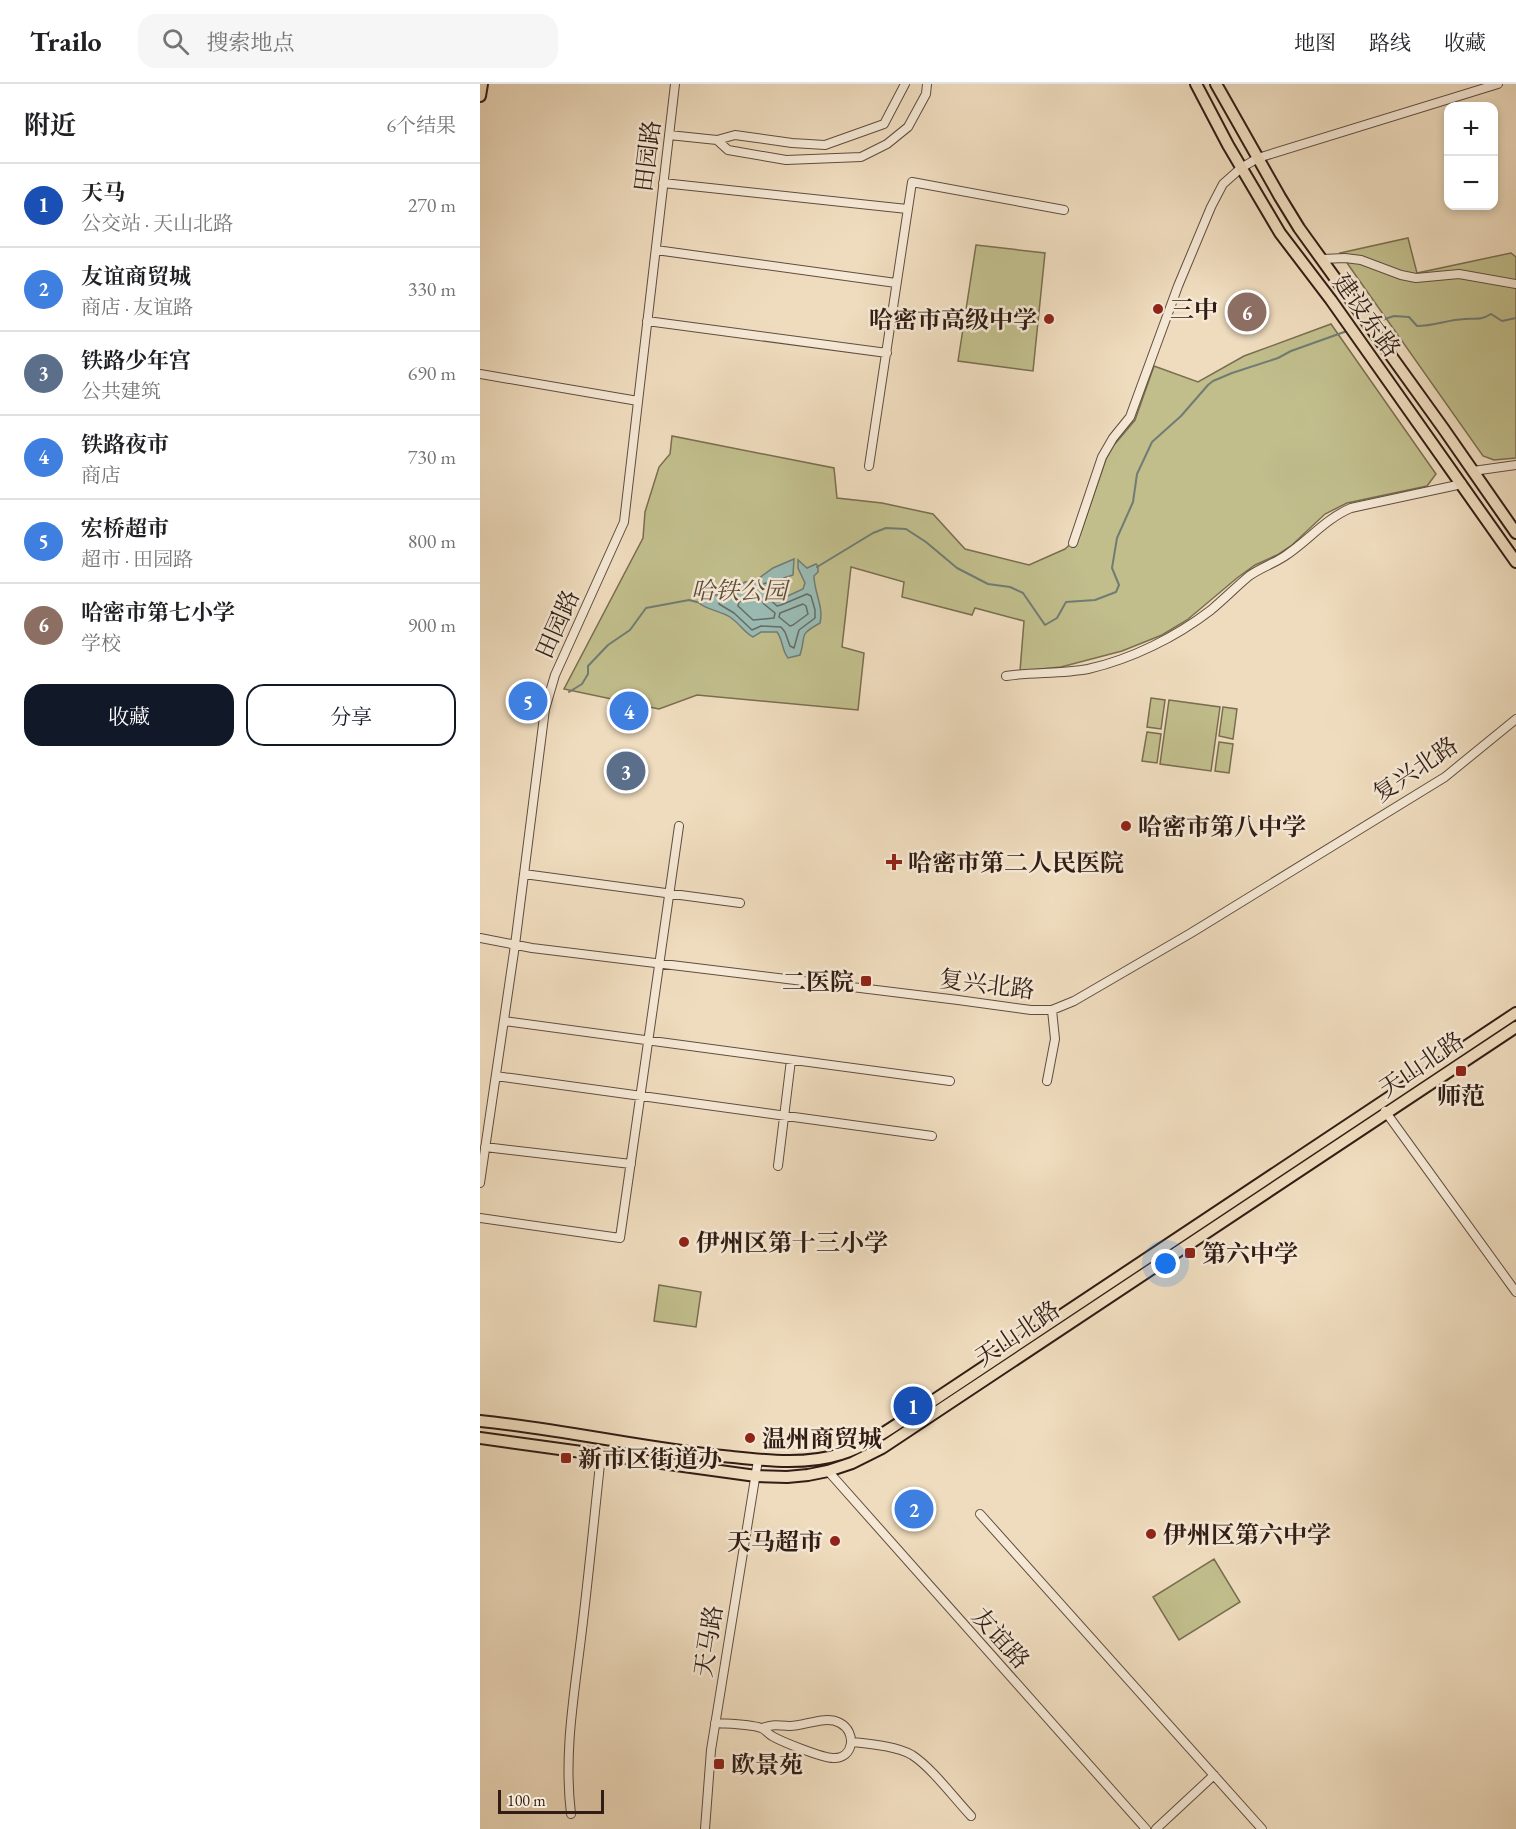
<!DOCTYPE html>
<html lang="zh">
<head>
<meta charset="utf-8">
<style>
  body { margin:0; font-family:"EB Garamond","Noto Serif SC",serif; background:#f6f6f6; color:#202124 }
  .controls { position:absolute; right:18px; top:18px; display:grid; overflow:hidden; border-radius:12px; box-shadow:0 3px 9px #0003 }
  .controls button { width:54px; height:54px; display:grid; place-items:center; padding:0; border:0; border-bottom:2px solid #e0e0e0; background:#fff; color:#202124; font:30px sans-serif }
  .scale { position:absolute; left:18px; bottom:15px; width:106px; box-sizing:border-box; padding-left:6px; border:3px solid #311d15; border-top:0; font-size:16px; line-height:21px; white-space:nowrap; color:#311d15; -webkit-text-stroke:4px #f5e8d5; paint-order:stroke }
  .you { position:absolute; left:686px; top:1180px; width:21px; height:21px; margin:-15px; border:4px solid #fff; border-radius:50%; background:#1a73e8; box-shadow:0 0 0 9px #1a73e833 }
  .badge { display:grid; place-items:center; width:39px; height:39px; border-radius:50%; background:#111827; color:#fff; font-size:20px; font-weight:700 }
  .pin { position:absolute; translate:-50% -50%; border:3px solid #fff; box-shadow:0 2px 6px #0006 }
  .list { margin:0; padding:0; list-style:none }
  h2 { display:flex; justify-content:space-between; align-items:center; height:78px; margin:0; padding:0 24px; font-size:26px }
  h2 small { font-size:20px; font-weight:400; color:#757577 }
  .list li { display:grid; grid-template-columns:39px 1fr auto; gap:18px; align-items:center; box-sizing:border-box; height:84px; padding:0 24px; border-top:2px solid #e0e0e0 }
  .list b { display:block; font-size:22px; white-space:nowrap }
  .list p { margin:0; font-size:20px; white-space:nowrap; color:#757577 }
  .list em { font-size:20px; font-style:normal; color:#757577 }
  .actions { display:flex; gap:12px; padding:18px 24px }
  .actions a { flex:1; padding:14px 0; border:2px solid #111827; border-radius:18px; text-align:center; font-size:21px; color:#111827 }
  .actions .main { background:#111827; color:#fff }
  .icon { flex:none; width:33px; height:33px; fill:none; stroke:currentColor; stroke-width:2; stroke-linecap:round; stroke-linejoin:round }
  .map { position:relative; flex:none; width:1036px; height:1745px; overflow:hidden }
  header { display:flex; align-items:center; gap:36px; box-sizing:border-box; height:84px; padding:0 30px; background:#fff; border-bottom:2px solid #e0e0e0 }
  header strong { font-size:28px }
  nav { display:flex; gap:33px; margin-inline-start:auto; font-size:21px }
  .search { width:420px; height:54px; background:#f6f6f6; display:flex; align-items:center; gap:15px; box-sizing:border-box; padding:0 21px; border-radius:18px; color:#757577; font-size:22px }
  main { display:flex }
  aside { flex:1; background:#fff }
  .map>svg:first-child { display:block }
</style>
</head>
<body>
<header>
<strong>Trailo</strong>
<div class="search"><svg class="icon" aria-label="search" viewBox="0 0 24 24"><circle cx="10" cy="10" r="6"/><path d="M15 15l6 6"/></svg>搜索地点</div>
<nav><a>地图</a><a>路线</a><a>收藏</a></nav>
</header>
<main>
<aside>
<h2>附近<small>6个结果</small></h2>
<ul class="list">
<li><span class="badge" style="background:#1a4fb4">1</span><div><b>天马</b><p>公交站 · 天山北路</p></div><em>270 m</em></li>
<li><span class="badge" style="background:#3f7fe0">2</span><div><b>友谊商贸城</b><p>商店 · 友谊路</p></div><em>330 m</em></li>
<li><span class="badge" style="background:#5c6f8a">3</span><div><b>铁路少年宫</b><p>公共建筑</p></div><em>690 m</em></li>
<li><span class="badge" style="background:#3f7fe0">4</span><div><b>铁路夜市</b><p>商店</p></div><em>730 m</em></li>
<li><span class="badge" style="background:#3f7fe0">5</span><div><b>宏桥超市</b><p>超市 · 田园路</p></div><em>800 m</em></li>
<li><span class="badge" style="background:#8d6e63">6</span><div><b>哈密市第七小学</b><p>学校</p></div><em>900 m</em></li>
</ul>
<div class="actions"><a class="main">收藏</a><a>分享</a></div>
</aside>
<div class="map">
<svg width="1036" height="1745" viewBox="0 0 1036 1745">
  <rect width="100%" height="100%" fill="#efdcbe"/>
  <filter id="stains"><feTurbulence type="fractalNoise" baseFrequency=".00333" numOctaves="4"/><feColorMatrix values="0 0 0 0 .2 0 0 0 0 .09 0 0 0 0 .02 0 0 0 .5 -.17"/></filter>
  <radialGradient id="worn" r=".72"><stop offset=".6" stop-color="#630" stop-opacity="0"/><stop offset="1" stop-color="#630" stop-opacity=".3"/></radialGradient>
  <path fill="#c1be8c" stroke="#796e50" stroke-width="1.5" d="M928,154L937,189L1031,169L1036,173V374L1014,376L1003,372L860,169Z
    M496,161L565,169L553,287L478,277Z
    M851,240L956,390L947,402L867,419L845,430L812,461L797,471L775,481L757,494L707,536L682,551L642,567L581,583L540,587L544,537L495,524L492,531L422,513L424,498L371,483L362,563L384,569L378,626L217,611L179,625L84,605L163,454L165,428L179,383L190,370L192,352L354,384L357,414L402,419L453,430L485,465L549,481L585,465L600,451L626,375L634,361L655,336L674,282L718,298L764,272Z
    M671,614L685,616L681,645L667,643Z
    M689,616L740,623L731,687L680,680Z
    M743,623L757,625L753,655L739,652Z
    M667,648L681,650L677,679L662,677Z
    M739,658L753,660L749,689L735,687Z
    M179,1201L221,1208L216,1243L174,1237Z
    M734,1475L760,1518L699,1556L673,1513Z"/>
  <path fill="#9abbb4" stroke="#707c74" stroke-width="1.5" d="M314,475L313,491L304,494L294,502V511L299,516L323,505L325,499L318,484V476L327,484L336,480L338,482V488L334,492C334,508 344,523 340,539C317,552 327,550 320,571L308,574C302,567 303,556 297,548H281L273,553C264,548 259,539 250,533C241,527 227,526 219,519L221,515L251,507L265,498L275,497L293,484Z"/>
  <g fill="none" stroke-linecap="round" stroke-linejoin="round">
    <path stroke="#666c64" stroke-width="1.5" d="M286,499L288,501V514L297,522L301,521L327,510L331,512L335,526V534L319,546L314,564L310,562L305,548L301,543L281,542L272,546L254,529L239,520L240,516L254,512L266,504H273Z
      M278,511L284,520L295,529L294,534L273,536L258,522L259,518L269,512Z
      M323,520L326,522L328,530L313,541L310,542L299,533L300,529Z"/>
    <path stroke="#707c74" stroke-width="2" d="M893,239L914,232L929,233L937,242C954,242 967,236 984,235C996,234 1000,237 1011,230L1022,237L1036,234
      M337,483L393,449L406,444L426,445L446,458L477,484L508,500L530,503L543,509L565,541L577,534L586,518L615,516L636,508L639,501L632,484L637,454L653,418L657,390L672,358L701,332L728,301L733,297L752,289L798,274L811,267L867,247
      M89,608L102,600L108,590V582L128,561L150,546L166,524L209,516L221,519"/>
    <g stroke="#604d3f" stroke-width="10">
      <path id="minor" d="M189,51L237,56L248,66L306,76L381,73L407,60L428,43L446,10L447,0
        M237,56L255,51L312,59L345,61L404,40L425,0
        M183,99L427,125
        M176,166L416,199
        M842,175L865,174L881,176L921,191L936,194L979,190L1036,200
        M167,237L407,269
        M0,290L158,317
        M389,382L432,98L584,126
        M993,387L1036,381
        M593,459L622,373L633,354L650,333L698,202L731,123L743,100L761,84L778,74L1018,0
        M526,592C553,588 581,590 608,585C652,575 696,553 731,526C744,515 756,503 769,492C780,484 793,480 805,472C828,457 845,435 871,424L982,400
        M44,790L260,819
        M0,854L52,864L478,916L551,926H572L594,917L711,849L965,693L1036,635
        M24,937L470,997
        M16,992L452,1052
        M567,997L575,955L572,926
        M905,1027L1036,1208
        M5,1063L151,1080
        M298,1082L311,976
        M0,1099L35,861L65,625L75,591L144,438L195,0
        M0,1134L140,1154L199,742
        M348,1387L666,1745
        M500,1430L782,1745
        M235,1639C249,1640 269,1640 281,1644C285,1645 288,1650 292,1652C302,1658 343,1674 353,1674C374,1675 377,1648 360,1639C345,1631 325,1642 310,1642C298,1641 294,1640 282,1644
        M372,1658C390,1660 416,1662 432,1671C452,1684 474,1714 491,1732
        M91,1730C84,1673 93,1618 100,1562C108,1499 114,1435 121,1371
        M225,1745L231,1666L278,1376
        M676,1745L734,1691"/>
    </g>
    <g stroke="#311d15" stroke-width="14">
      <path id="major" d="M716,0L748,61L800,149L851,216L1036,478
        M736,0L800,113L819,144L963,344L1036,449
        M0,12L2,0
        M0,1337C82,1345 162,1364 243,1372C282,1376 323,1382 361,1370C389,1361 412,1343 436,1328L1036,929
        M0,1354L276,1392L307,1393L328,1391L348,1387L372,1379L402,1364L1036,943"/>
    </g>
    <use href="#minor" stroke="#f5e8d5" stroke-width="8"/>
    <use href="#major" stroke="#efdcbe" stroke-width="10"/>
  </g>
  <g fill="#8f2418" stroke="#f5e8d5" stroke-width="2">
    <circle cx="678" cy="225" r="6"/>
    <circle cx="569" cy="235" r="6"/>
    <circle cx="646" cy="742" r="6"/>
    <path d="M411 769h6v6h6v6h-6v6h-6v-6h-6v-6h6z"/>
    <rect x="380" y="891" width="12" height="12" rx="3"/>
    <rect x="975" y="981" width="12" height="12" rx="3"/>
    <circle cx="204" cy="1158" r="6"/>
    <rect x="704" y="1163" width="12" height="12" rx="3"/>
    <circle cx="270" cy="1354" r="6"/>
    <rect x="80" y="1368" width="12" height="12" rx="3"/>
    <circle cx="671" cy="1450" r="6"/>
    <circle cx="355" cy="1457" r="6"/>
    <rect x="233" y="1674" width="12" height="12" rx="3"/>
  </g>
  <g text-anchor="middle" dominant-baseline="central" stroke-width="5" stroke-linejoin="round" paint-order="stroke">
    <g font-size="24" fill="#311d15" stroke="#f5e8d5">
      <text transform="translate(167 72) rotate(-83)">田园路</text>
      <text transform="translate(887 231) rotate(54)">建设东路</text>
      <text transform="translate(77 540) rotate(-66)">田园路</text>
      <text transform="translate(935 685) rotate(-34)">复兴北路</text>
      <text transform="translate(507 900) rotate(7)">复兴北路</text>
      <text transform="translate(941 980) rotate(-34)">天山北路</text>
      <text transform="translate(537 1249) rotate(-34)">天山北路</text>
      <text transform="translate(521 1554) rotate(48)">友谊路</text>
      <text transform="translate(228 1557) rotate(-81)">天马路</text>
    </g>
    <g font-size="24" font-weight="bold" fill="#311d15" stroke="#f5e8d5" text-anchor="start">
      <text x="690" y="225">三中</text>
      <text x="557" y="235" text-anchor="end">哈密市高级中学</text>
      <text x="658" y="742">哈密市第八中学</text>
      <text x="428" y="778">哈密市第二人民医院</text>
      <text x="374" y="897" text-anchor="end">二医院</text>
      <text x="981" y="1011" text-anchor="middle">师范</text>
      <text x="216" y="1158">伊州区第十三小学</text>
      <text x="722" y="1169">第六中学</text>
      <text x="282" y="1354">温州商贸城</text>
      <text x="98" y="1374">新市区街道办</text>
      <text x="683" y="1450">伊州区第六中学</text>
      <text x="343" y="1457" text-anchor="end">天马超市</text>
      <text x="251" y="1680">欧景苑</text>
    </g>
    <g font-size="24" font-style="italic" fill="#5c4d39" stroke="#f5e8d5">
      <text x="259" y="506">哈铁公园</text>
    </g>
  </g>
  <rect width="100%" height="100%" filter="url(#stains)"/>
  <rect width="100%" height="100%" fill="url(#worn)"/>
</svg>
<div class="controls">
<button>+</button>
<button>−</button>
</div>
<div class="scale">100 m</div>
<div class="you"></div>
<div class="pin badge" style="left:433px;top:1322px;background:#1a4fb4">1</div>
<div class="pin badge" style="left:434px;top:1425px;background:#3f7fe0">2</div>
<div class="pin badge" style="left:146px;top:687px;background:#5c6f8a">3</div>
<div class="pin badge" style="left:149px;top:627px;background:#3f7fe0">4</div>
<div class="pin badge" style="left:48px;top:617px;background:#3f7fe0">5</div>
<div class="pin badge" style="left:767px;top:228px;background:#8d6e63">6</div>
</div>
</main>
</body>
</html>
